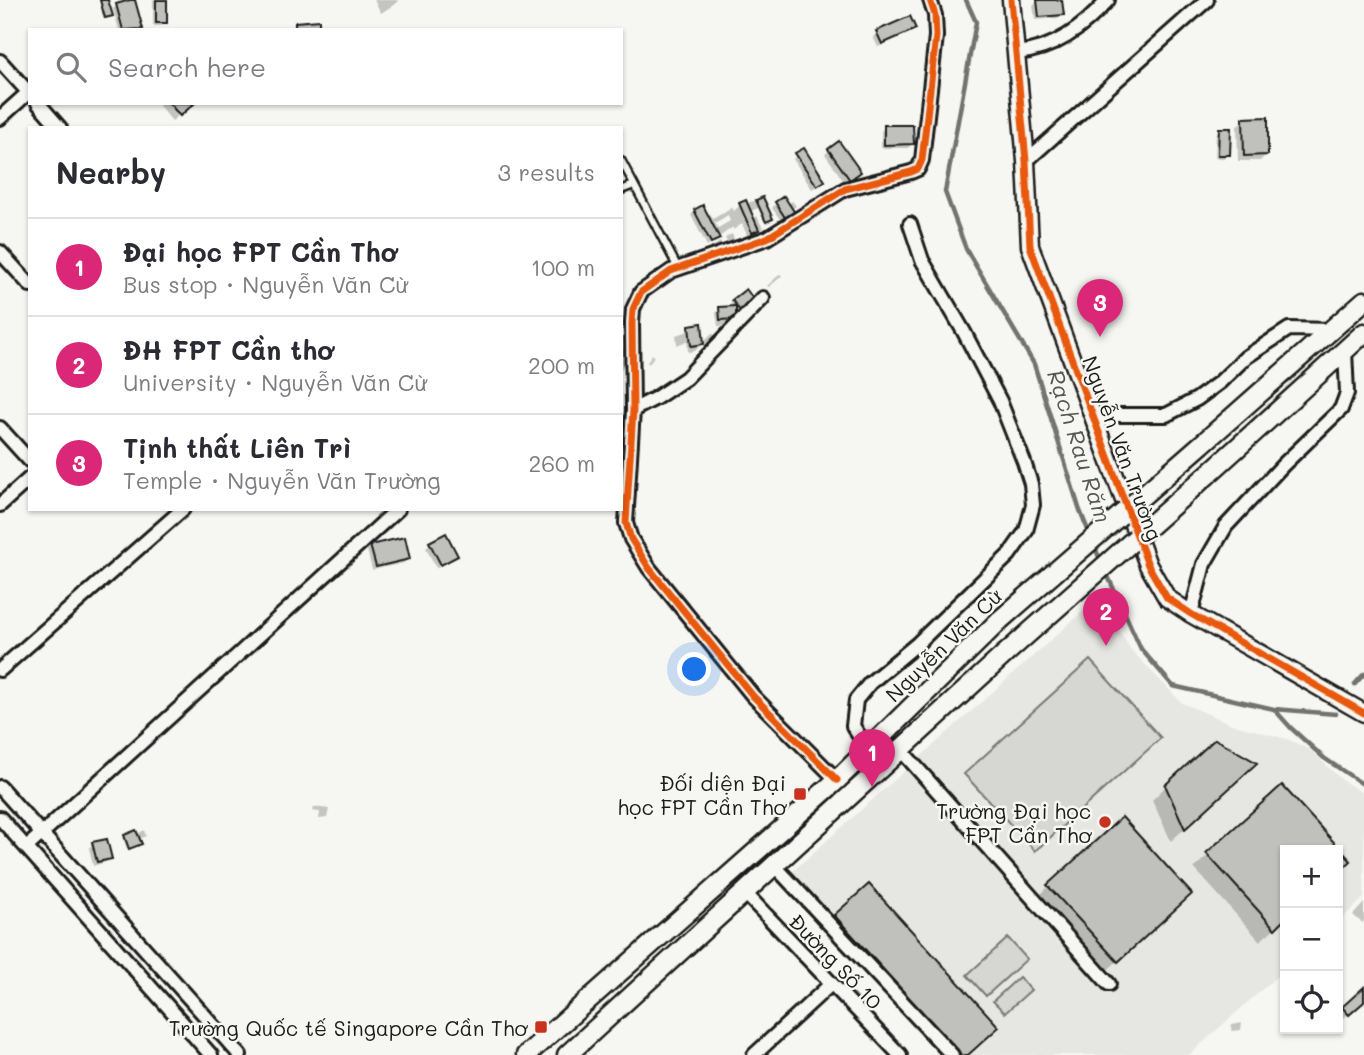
<!DOCTYPE html>
<html lang="en">
<head>
<meta charset="utf-8">
<style>
  body { margin:0; font-family:Mali,sans-serif; background:#f7f7f7; color:#2b2b33 }
  .controls { position:absolute; right:21px; bottom:21px; display:grid; overflow:hidden; border-radius:0px; box-shadow:0 2px 5px #0004 }
  .controls button { width:63px; height:63px; display:grid; place-items:center; padding:0; border:0; border-bottom:2px solid #e1e1e2; background:#fff; color:#2b2b33; font:35px sans-serif }
  .you { position:absolute; left:695px; top:670px; width:24px; height:24px; margin:-18px; border:5px solid #fff; border-radius:50%; background:#1a73e8; box-shadow:0 0 0 10px #1a73e833 }
  .badge { display:grid; place-items:center; width:46px; height:46px; border-radius:50%; background:#db2777; color:#fff; font-size:23px; font-weight:700 }
  .pin { position:absolute; translate:-50% -58px; filter:drop-shadow(0 2px 4px #0008) }
  .pin::after { content:''; position:absolute; top:37px; width:24px; height:21px; background:inherit; clip-path:polygon(0 0,100% 0,50% 100%) }
  .list { margin:0; padding:0; list-style:none }
  h2 { display:flex; justify-content:space-between; align-items:center; height:91px; margin:0; padding:0 28px; font-size:30px }
  h2 small { font-size:23px; font-weight:400; color:#7c7c81 }
  .list li { display:grid; grid-template-columns:46px 1fr auto; gap:21px; align-items:center; box-sizing:border-box; height:98px; padding:0 28px; border-top:2px solid #e1e1e2 }
  .list b { display:block; font-size:26px; white-space:nowrap }
  .list p { margin:0; font-size:23px; white-space:nowrap; color:#7c7c81 }
  .list em { font-size:23px; font-style:normal; color:#7c7c81 }
  .icon { flex:none; width:38px; height:38px; fill:none; stroke:currentColor; stroke-width:2; stroke-linecap:round; stroke-linejoin:round }
  .map { position:relative; flex:none; width:1364px; height:1055px; overflow:hidden }
  .search { position:absolute; background:#fff; box-shadow:0 2px 5px #0004; left:28px; top:28px; width:595px; height:77px; display:flex; align-items:center; gap:18px; box-sizing:border-box; padding:0 24px; border-radius:0px; color:#7c7c81; font-size:26px }
  .panel { position:absolute; background:#fff; box-shadow:0 2px 5px #0004; left:28px; top:126px; width:595px; height:385px; border-radius:0px }
  .map>svg:first-child { display:block }
</style>
</head>
<body>
<div class="map">
<svg width="1364" height="1055" viewBox="0 0 1364 1055">
  <rect width="100%" height="100%" fill="#f6f6f2"/>
  <filter id="ink" filterUnits="userSpaceOnUse"><feTurbulence type="fractalNoise" baseFrequency=".0143" numOctaves="2"/><feDisplacementMap in="SourceGraphic" scale="14" xChannelSelector="R" yChannelSelector="G"/><feConvolveMatrix kernelMatrix="1 2 1 2 8 2 1 2 1" color-interpolation-filters="sRGB"/></filter>
  <g filter="url(#ink)">
    <path fill="#e6e6e2" d="M1099,597L1131,650L1182,703L1234,725L1287,739L1310,750L1342,780L1364,794V898L1338,922V850H1285V969L1189,1055H946L785,878Z"/>
    <path fill="#d6d6d2" stroke="#797977" stroke-width="2" d="M1090,660L1161,738L1035,851L964,774Z
      M1008,938L1027,959L986,996L967,975Z
      M1019,977L1031,990L1005,1013L993,1001Z"/>
    <path fill="#0003" fill-rule="evenodd" d="M100,0H106L109,17L103,19Z
      M153,0H166V22L161,26H153Z
      M374,0H397L398,2L381,13Z
      M1060,0L1062,14L1058,18L1035,20L1033,5L1038,1Z
      M117,5L141,28L140,30H119L113,9Z
      M914,29L910,33L878,47L873,37L877,33Z
      M157,103H193L172,121Z
      M1244,119L1267,154L1260,161H1238L1237,126Z
      M885,127L912,144L908,148H881V131Z
      M1220,130L1229,154L1225,158H1215L1216,134Z
      M839,143L855,176L845,183L825,154Z
      M797,155L819,185L812,189L793,159Z
      M762,199L769,220L764,222L758,208L749,212L752,220L757,216L763,228L759,231L758,229L747,237L749,241L742,245L739,240L747,235L742,224L733,230V227L707,246L691,215L695,211L706,216L710,213L713,219L732,207L734,211L740,205L746,206L750,202ZM728,215L730,221L718,228L715,223Z
      M792,201L796,206L791,210L789,217L782,222L772,208L776,204L787,205Z
      M732,234L736,245L715,254L712,247L720,242L723,248L728,244L725,238Z
      M780,274L782,276L769,287L767,286Z
      M734,301L749,305L734,316L726,326H718L716,313L720,309L732,308L730,305Z
      M690,326L702,344L695,351L688,352L687,341L677,345L676,335L686,332Z
      M712,333L715,336L706,344L704,341Z
      M621,349H625L627,363L621,369Z
      M652,354L654,356L649,364L647,362Z
      M696,359L697,360L686,372L683,369Z
      M445,535L456,556L436,568L426,548Z
      M371,546L408,558L404,563L372,570L367,550Z
      M1241,777L1171,841L1152,800L1166,786Z
      M1282,788L1348,861L1338,872V850H1285V919L1260,941L1194,868Z
      M314,807L329,809L327,818L319,819L320,812L312,811Z
      M144,830L146,836L134,841L138,845L127,849L123,838L136,835Z
      M93,844L110,858L106,862L93,866L89,848Z
      M869,886L966,1055H944L826,925Z
      M1049,886L1176,908L1103,974L1035,900Z
      M1364,903V921L1362,923L1353,915Z
      M1338,934L1343,939L1338,944Z
      M1285,975V989L1279,982Z
      M1364,990V1000L1344,1018L1340,1012Z
      M1242,1023L1241,1030L1231,1031L1232,1025Z"/>
    <g fill="none" stroke-linecap="round" stroke-linejoin="round">
      <path stroke="#727271" stroke-width="4.5" d="M966,0L976,22L945,192L966,249L1034,364L1079,508L1090,535
        M1093,543L1102,564
        M1106,572L1141,649L1173,686L1274,709L1291,728L1324,758L1364,785
        M1355,684L1364,674
        M1274,709L1336,714"/>
    </g>
    <path fill="#c0c0bd" stroke="#1c1c1c" stroke-width="2" d="M100,0H108L113,16L105,18Z
      M130,0H135L143,29L123,30L116,4Z
      M156,0H167V23H156Z
      M1037,0H1062L1064,15L1039,17Z
      M910,16L916,29L882,44L876,31Z
      M319,20V30H295V22Z
      M169,103H195L180,116Z
      M1268,117V155L1244,156L1243,118Z
      M884,125H913L914,144L884,145Z
      M1219,128H1231L1230,155H1218Z
      M839,141L861,172L850,180L828,149Z
      M804,148L825,181L817,186L795,153Z
      M784,196L795,213L786,219L775,202Z
      M763,197L773,219L766,222L756,200Z
      M746,200L759,230L752,233L739,203Z
      M703,205L720,239L711,243L694,210Z
      M746,289L755,301L741,312L732,300Z
      M736,306V319L720,320L719,307Z
      M702,323L704,344L691,346L689,325Z
      M446,533L458,556L441,565L429,542Z
      M405,537L410,559L376,567L370,545Z
      M1215,739L1257,763L1185,829L1165,785Z
      M1282,785L1351,861L1338,873V850H1285V919L1275,929L1206,853Z
      M1122,817L1192,894L1118,962L1047,885Z
      M136,830L142,844L129,849L124,835Z
      M107,839L112,859L97,862L92,842Z
      M869,884L999,1027L968,1055H961L834,915Z
      M1364,987V1002L1349,1015L1342,1007Z"/>
    <g fill="none" stroke-linecap="round" stroke-linejoin="round">
      <g stroke="#1c1c1c" stroke-width="11">
        <path id="service" d="M621,160L678,268
          M621,190L634,185"/>
      </g>
      <g stroke="#1c1c1c" stroke-width="18">
        <path id="minor" d="M1016,53C1054,50 1083,28 1108,0
          M0,61L30,94
          M38,103L60,128
          M0,118L30,91
          M1026,161L1207,0
          M0,252L30,285
          M633,410L656,398L686,378L763,298
          M1092,415H1166L1197,399L1220,382L1246,357L1289,329L1332,330
          M0,428L30,461
          M0,505L30,478
          M1191,614L1204,564L1226,526L1283,465L1341,409L1347,393L1345,351
          M0,670L183,509
          M868,750L853,726L856,700L870,683L917,644L1009,555L1026,531L1033,505L1031,484L1024,462L1000,401L964,332L922,260L910,224
          M901,750L1109,984
          M837,780L753,696L649,568L631,539L626,523L633,410L632,323L633,309L641,292L671,271L767,238L845,189L911,172L918,169L922,160L936,36L935,15L930,0
          M0,787L240,1055
          M0,818L211,1055
          M27,847L398,509
          M774,865L952,1055
          M745,893L900,1055
          M754,1055L831,984"/>
      </g>
      <g stroke="#1c1c1c" stroke-width="21">
        <path id="tertiary" d="M1011,0L1026,161L1030,246L1148,565L1167,598L1191,614L1364,713"/>
      </g>
      <g stroke="#1c1c1c" stroke-width="23">
        <path id="secondary" d="M1202,444L1364,301
          M1206,476L1364,333
          M526,1055L837,780L1000,620
          M567,1055L1005,654"/>
      </g>
      <use href="#service" stroke="#f6f6f2" stroke-width="6"/>
      <use href="#minor" stroke="#f6f6f2" stroke-width="12"/>
      <use href="#tertiary" stroke="#f6f6f2" stroke-width="16"/>
      <use href="#secondary" stroke="#f6f6f2" stroke-width="18"/>
      <g stroke="#1c1c1c" stroke-width="23" stroke-linecap="butt">
        <path id="secondary-bridge" d="M1000,620L1202,444
          M1005,654L1206,476"/>
      </g>
      <use href="#secondary-bridge" stroke="#f6f6f2" stroke-width="18"/>
      <g stroke="#f6f6f2" stroke-width="11">
        <path id="cycleway" d="M1011,0L1026,161L1030,246L1148,565L1167,598L1191,614L1364,713
          M837,780L753,696L649,568L631,539L626,523L633,410L632,323L633,309L641,292L671,271L767,238L845,189L911,172L918,169L922,160L936,36L935,15L930,0"/>
      </g>
      <use href="#cycleway" stroke="#e8590c" stroke-width="7"/>
    </g>
  </g>
  <g fill="#c8321e" stroke="#f6f6f2" stroke-width="2.5">
    <rect x="793" y="787" width="14" height="14" rx="3.5"/>
    <circle cx="1105" cy="822" r="7"/>
    <rect x="534" y="1020" width="14" height="14" rx="3.5"/>
  </g>
  <g text-anchor="middle" dominant-baseline="central" stroke-width="5" stroke-linejoin="round" paint-order="stroke">
    <g font-size="21" fill="#1c1c1c" stroke="#f6f6f2">
      <text transform="translate(1123 448) rotate(70)">Nguyễn Văn Trường</text>
      <text transform="translate(943 645) rotate(-44)">Nguyễn Văn Cừ</text>
      <text transform="translate(836 961) rotate(46)">Đường Số 10</text>
    </g>
    <g font-size="21" fill="#1c1c1c" stroke="#f6f6f2" text-anchor="end">
      <text x="786" y="782">Đối diện Đại<tspan x="786" dy="24">học FPT Cần Thơ</tspan></text>
      <text x="1091" y="810">Trường Đại học<tspan x="1091" dy="24">FPT Cần Thơ</tspan></text>
      <text x="527" y="1027">Trường Quốc tế Singapore Cần Thơ</text>
    </g>
    <g font-size="23" font-style="italic" fill="#565654" stroke="#f6f6f2">
      <text transform="translate(1080 446) rotate(72)">Rạch Rau Răm</text>
    </g>
  </g>
</svg>
<div class="controls">
<button>+</button>
<button>−</button>
<button><svg class="icon" aria-label="locate" viewBox="0 0 24 24"><circle cx="12" cy="12" r="6"/><path d="M12 2v4M12 18v4M2 12h4M18 12h4"/></svg></button>
</div>
<div class="you"></div>
<div class="pin badge" style="left:872px;top:787px">1</div>
<div class="pin badge" style="left:1106px;top:646px">2</div>
<div class="pin badge" style="left:1100px;top:337px">3</div>
<div class="search"><svg class="icon" aria-label="search" viewBox="0 0 24 24"><circle cx="10" cy="10" r="6"/><path d="M15 15l6 6"/></svg>Search here</div>
<section class="panel">
<h2>Nearby<small>3 results</small></h2>
<ul class="list">
<li><span class="badge">1</span><div><b>Đại học FPT Cần Thơ</b><p>Bus stop · Nguyễn Văn Cừ</p></div><em>100 m</em></li>
<li><span class="badge">2</span><div><b>ĐH FPT Cần thơ</b><p>University · Nguyễn Văn Cừ</p></div><em>200 m</em></li>
<li><span class="badge">3</span><div><b>Tịnh thất Liên Trì</b><p>Temple · Nguyễn Văn Trường</p></div><em>260 m</em></li>
</ul>
</section>
</div>
</body>
</html>
